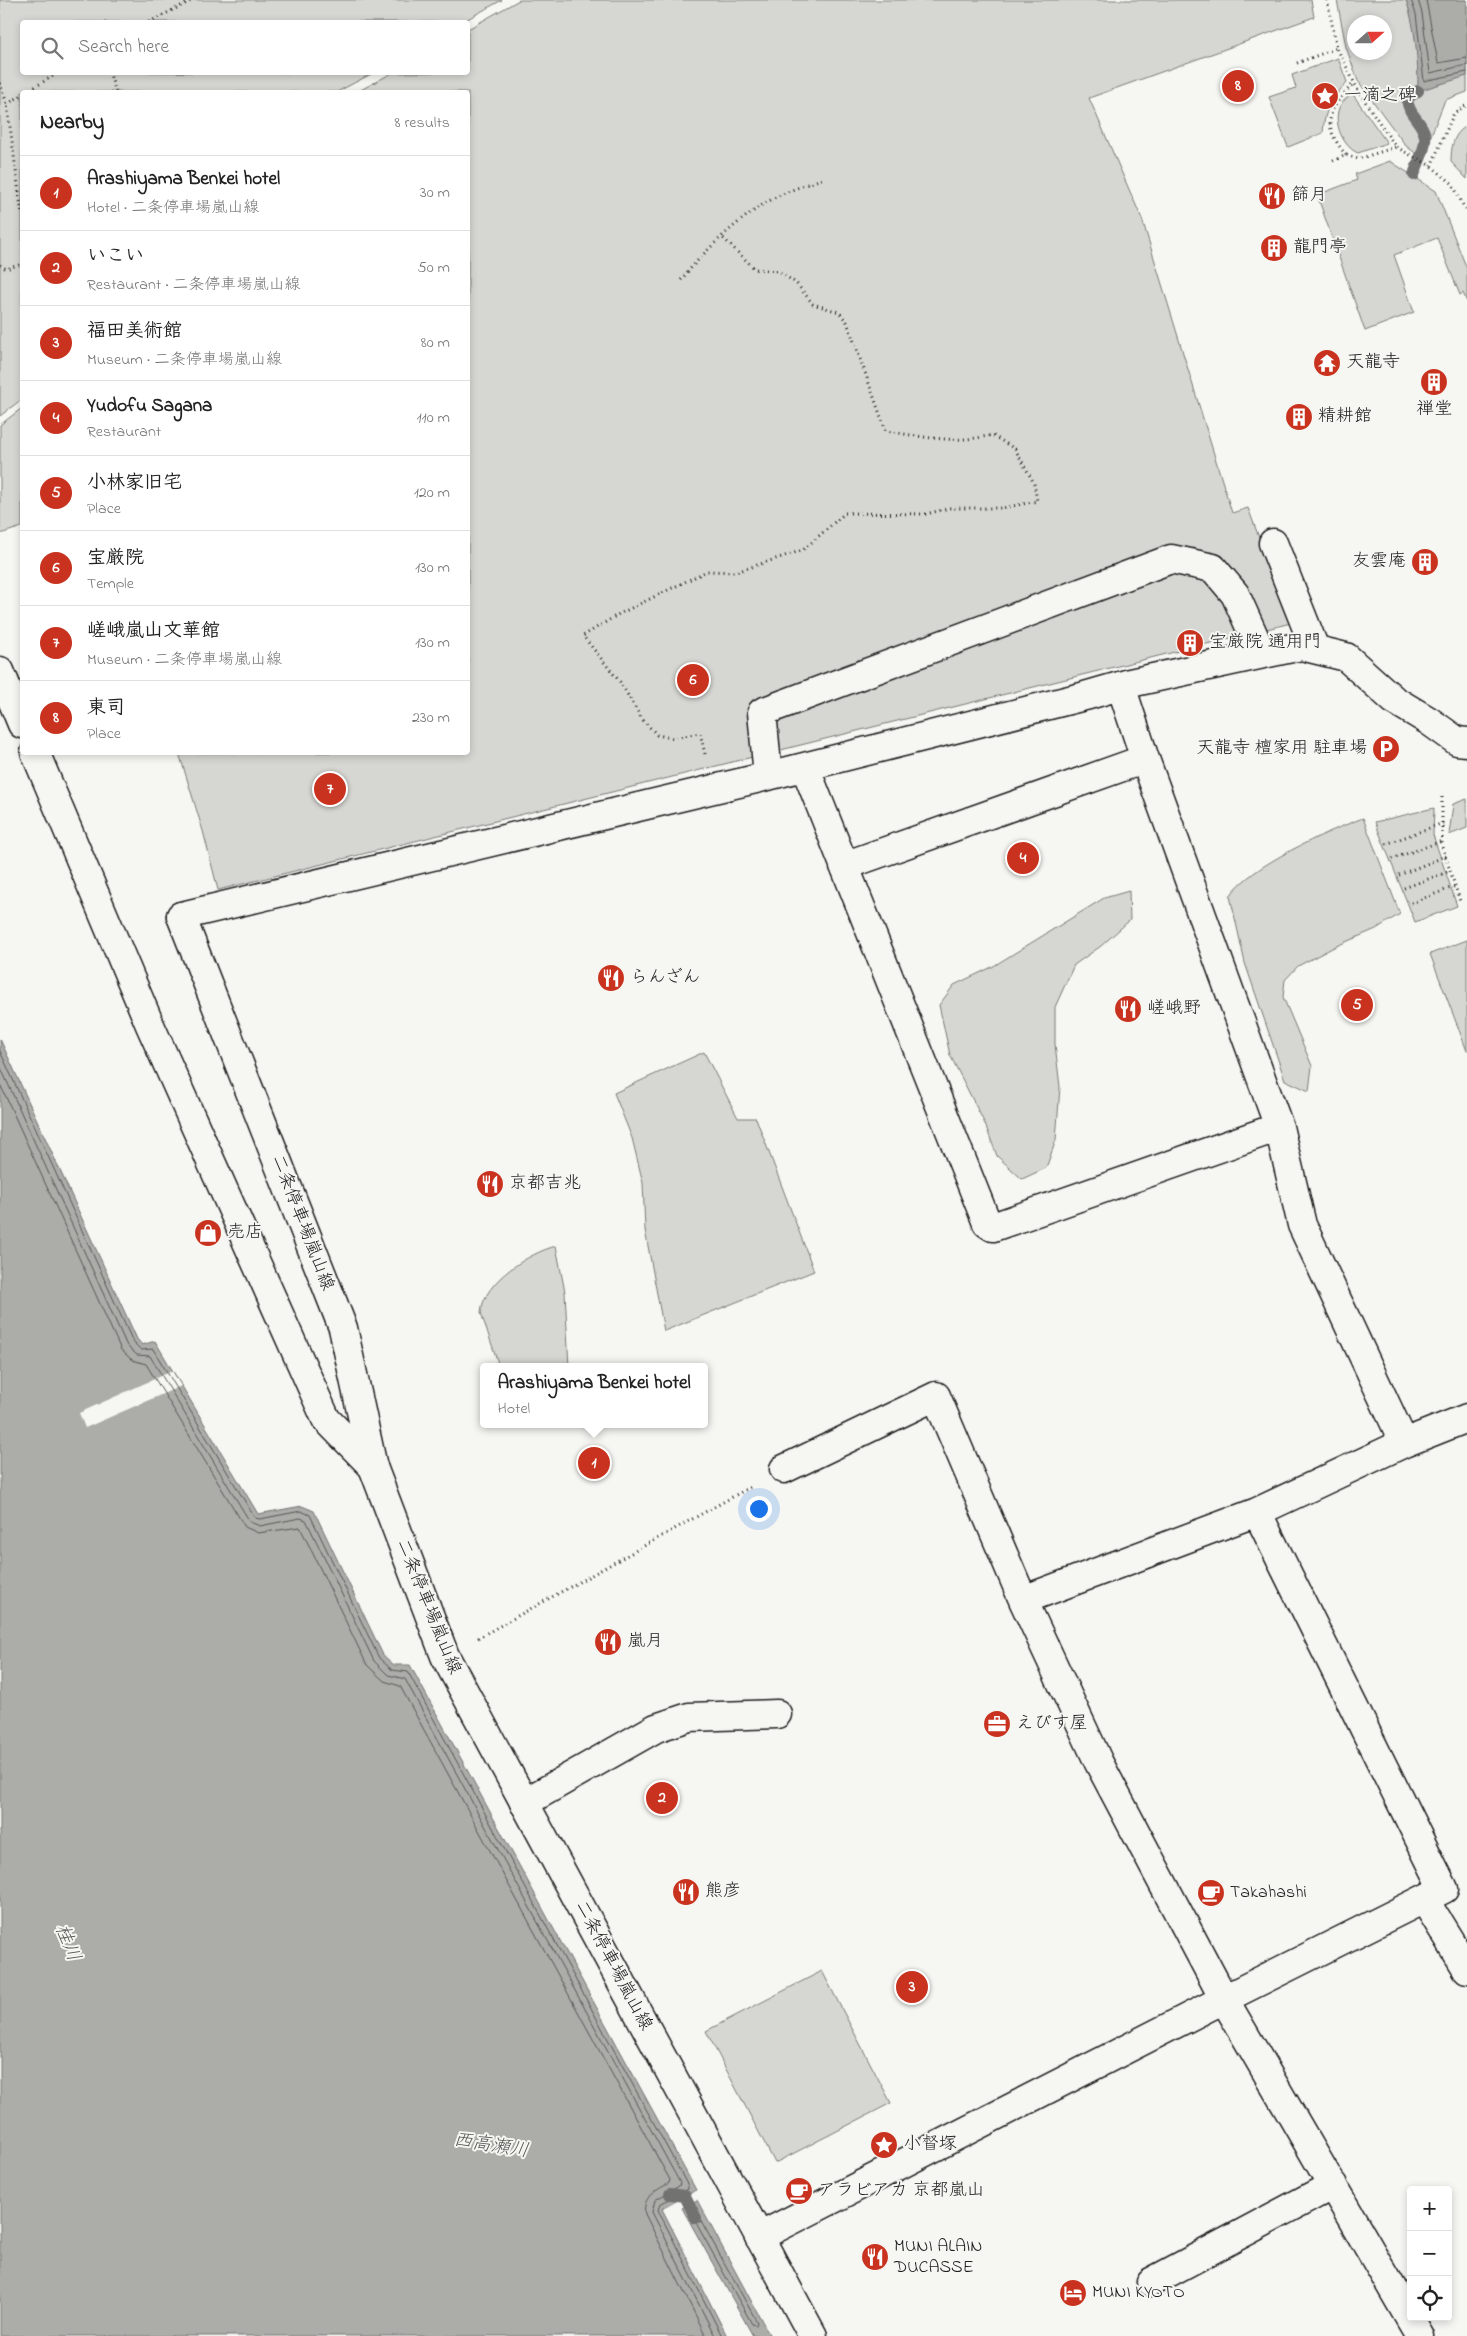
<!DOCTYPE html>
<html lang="en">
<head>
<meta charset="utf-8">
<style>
  body { margin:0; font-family:"Indie Flower","Klee One",sans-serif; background:#f6f6f6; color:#222 }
  .controls { position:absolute; right:15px; bottom:15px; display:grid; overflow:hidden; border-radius:5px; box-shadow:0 2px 8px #0003 }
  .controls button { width:45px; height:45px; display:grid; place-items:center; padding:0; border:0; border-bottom:1px solid #e0e0e0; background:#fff; color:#222; font:25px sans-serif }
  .compass { position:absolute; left:1347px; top:15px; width:45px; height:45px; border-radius:50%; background:#fff; box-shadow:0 2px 8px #0003; rotate:69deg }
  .you { position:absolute; left:758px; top:1508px; width:18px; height:18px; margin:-12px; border:4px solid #fff; border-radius:50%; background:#1a73e8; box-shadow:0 0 0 8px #1a73e833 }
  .badge { display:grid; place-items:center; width:32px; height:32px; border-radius:50%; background:#c8321e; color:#fff; font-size:16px; font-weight:700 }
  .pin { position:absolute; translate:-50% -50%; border:2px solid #fff; box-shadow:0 1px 5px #0006 }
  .popup { position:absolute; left:480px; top:1363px; width:228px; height:65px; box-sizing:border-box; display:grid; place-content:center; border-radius:5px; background:#fff; filter:drop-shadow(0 1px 4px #0005); font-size:16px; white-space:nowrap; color:#767676 }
  .popup b { font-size:19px; color:#222 }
  .popup::after { content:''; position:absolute; left:50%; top:100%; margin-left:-10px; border:10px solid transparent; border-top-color:#fff }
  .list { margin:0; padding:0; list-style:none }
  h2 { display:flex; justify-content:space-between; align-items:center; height:65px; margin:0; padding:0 20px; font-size:21px }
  h2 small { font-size:16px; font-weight:400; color:#767676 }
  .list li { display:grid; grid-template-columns:32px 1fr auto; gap:15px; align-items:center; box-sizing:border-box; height:75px; padding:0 20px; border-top:1px solid #e0e0e0 }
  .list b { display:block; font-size:19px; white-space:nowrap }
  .list p { margin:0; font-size:16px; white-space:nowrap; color:#767676 }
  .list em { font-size:16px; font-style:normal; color:#767676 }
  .icon { flex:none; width:28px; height:28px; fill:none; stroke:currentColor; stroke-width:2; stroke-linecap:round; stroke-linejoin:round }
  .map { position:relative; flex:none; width:1467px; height:2336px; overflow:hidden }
  .search { position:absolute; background:#fff; box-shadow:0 2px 8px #0003; left:20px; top:20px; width:450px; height:55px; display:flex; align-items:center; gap:12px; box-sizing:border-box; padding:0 18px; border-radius:5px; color:#767676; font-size:19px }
  .panel { position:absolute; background:#fff; box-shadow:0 2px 8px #0003; left:20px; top:90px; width:450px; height:665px; border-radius:5px }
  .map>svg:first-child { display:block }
</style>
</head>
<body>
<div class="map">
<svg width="1467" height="2336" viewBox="0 0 1467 2336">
  <rect width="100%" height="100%" fill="#f6f6f2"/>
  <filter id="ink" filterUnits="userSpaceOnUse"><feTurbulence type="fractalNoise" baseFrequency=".02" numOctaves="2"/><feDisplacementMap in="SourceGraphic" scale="10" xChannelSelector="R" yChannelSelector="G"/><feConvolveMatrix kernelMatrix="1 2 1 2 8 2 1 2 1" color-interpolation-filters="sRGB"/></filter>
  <g filter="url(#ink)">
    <path fill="#d6d6d2" stroke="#797977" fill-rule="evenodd" d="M0,0H502L462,22H22V72L373,73L337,92H22V399L0,416Z
      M519,0H1311L1314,17L1089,98L1142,219L1232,513L1248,508L1291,623L218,890L203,831L179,753L468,752V92H357L392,73L468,72V29Z
      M1337,0H1467V92L1445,100L1422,158L1406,146L1358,81L1346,47ZM1354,22H1384V52H1354Z
      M1338,58L1347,82C1332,99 1324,109 1323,133L1288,147L1269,97L1296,88L1292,75Z
      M1352,93L1387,143L1358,153C1343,147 1333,123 1339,108C1341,102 1348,97 1352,93Z
      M1467,126V179L1451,162C1451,148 1453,133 1467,126Z
      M1390,161L1436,191L1467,269V302L1463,293L1460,295L1437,238L1394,255L1414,312L1365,331L1317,195L1357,180L1355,174Z
      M22,408V527L0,534V425Z
      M1467,799V828L1449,835L1453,804Z
      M1434,808L1433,835L1457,906L1415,922L1375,822Z
      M1363,818L1400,914L1376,929L1334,947L1298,966L1285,980L1283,997L1312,1066L1309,1091L1285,1080L1245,963L1230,896C1249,866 1328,831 1363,818Z
      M1129,891L1130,920L1101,946L1074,965L1055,1007V1044L1060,1087L1056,1140L1046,1168L1022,1179L997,1156L985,1124L950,1055L939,1005L954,985L992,967L1104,898Z
      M1467,940V1051L1430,954Z
      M704,1052L738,1118H756L814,1271L664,1331L645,1230L643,1183L632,1138L614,1093Z
      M556,1246L565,1292L569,1367H499C497,1358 481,1315 481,1312C484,1281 529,1253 556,1246Z
      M822,1971L891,2103L775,2163L706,2031Z"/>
    <path fill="#acaca9" stroke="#727271" d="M1406,0H1467V76L1418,91C1418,60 1416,29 1406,0Z
      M0,1039L137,1339L142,1345L155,1341L258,1514L302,1506L314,1511L383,1655L394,1665H410L696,2190L662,2209L727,2336H0Z
      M697,2200L770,2336H753L682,2208Z"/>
    <path fill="#f6f6f2" d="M172,1371L181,1386L85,1428L79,1413Z"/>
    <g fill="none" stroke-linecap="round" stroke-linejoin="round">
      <path stroke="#565654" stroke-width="1" d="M1411,0L1416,14L1424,81L1467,72
        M1418,0L1422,13L1430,73L1467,65
        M1426,0L1438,63L1467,58
        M0,1051L133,1342L141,1350L153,1349L255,1518L260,1519L301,1511L310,1515L379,1658L392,1670L408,1672L688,2186V2189L660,2204L658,2210L722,2336
        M0,1066L127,1346L137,1355L150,1356L250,1522L260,1526L300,1518L306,1520L374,1661L388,1675L405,1679L680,2183L679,2186L655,2200L652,2212L715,2336
        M0,1084L121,1350L132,1360L146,1364L245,1527L258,1533L300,1527L367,1665L384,1681L400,1686L670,2180L669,2183C656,2191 642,2196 645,2214L706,2336
        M694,2208L757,2322L756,2325L752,2324L690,2212V2209Z"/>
      <path stroke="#727271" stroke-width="12" d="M1414,175C1417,165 1427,146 1425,136C1422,120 1408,116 1407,98L1418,91
        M670,2194L685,2196L696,2218"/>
      <g stroke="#1c1c1c" stroke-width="31">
        <path id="minor" d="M1273,543L1315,649
          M0,671L22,724
          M1121,686L1145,759
          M35,752L150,1025L326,1419L373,1467
          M805,767L987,1223L993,1227L1279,1127
          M768,776L762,712L1171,559L1213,568L1235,594L1262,654
          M844,866L1145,759L1279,1127L1302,1225L1404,1443L1467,1418
          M181,916L768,776L1085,696L1130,683L1301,646L1346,657L1394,700L1429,721L1457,741L1467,742
          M784,1469L936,1396L1023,1600L1099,1763L1224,1999L1420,2336
          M1023,1600L1257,1512L1404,1443
          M524,1803L656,1728L689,1717L777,1714
          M1424,1899L1467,1969
          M759,2237L1224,1999L1444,1889L1257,1512
          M1151,2282L1333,2185"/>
      </g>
      <g stroke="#1c1c1c" stroke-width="31">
        <path id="major" d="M181,916L343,1328L373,1467L445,1656L813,2336"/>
      </g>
      <path stroke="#1c1c1c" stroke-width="3" stroke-dasharray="1 4" stroke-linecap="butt" d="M1327,0L1337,48L1360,94L1396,147L1431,166L1452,183L1467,213
        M149,22L193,0
        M1297,63L1337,48
        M109,72L116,92
        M0,83L7,104L22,215
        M26,92L60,72
        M7,104L22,95
        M1346,155C1320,123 1328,110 1354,83
        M1333,161L1346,155L1358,159L1396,147
        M1431,166L1454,113L1467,105
        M0,265L6,269L22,264
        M681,280C704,251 735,222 767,202C784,192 805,185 824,178
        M705,754L700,733L673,738L657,735L642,719L620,682L583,636L619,614L707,571L736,572L803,550L845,513L926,514L950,508H1003L1037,501L1034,483L1015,449L992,435C955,444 923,437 886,431L847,322L839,312L813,304L796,283L778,271L755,269L722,237
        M1442,797V846L1460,901
        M1386,844L1443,823
        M1392,859L1442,841
        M1399,875L1446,856
        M1404,888L1450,871
        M1411,903L1456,886
        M478,1638L752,1486"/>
      <use href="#minor" stroke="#f6f6f2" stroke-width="28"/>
      <use href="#major" stroke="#f6f6f2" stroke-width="28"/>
    </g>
  </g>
  <defs>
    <g id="sight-disc" transform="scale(1.4375)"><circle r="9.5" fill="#c8321e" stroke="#f6f6f2"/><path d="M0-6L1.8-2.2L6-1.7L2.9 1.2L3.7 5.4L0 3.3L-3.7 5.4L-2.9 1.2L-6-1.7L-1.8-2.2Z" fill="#fff"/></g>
    <g id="restaurant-disc" transform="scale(1.4375)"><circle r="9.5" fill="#c8321e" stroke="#f6f6f2"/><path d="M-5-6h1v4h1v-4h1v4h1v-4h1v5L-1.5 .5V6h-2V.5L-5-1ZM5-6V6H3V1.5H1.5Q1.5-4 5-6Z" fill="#fff"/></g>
    <g id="building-disc" transform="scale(1.4375)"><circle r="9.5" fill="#c8321e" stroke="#f6f6f2"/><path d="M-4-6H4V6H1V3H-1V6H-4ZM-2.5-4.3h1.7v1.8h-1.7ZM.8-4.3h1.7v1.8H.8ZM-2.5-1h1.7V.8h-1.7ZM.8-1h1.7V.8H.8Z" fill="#fff"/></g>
    <g id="temple-disc" transform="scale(1.4375)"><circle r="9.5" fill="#c8321e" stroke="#f6f6f2"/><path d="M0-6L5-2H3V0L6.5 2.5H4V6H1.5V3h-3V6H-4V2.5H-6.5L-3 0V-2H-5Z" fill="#fff"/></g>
    <g id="parking-disc" transform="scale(1.4375)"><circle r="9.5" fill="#c8321e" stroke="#f6f6f2"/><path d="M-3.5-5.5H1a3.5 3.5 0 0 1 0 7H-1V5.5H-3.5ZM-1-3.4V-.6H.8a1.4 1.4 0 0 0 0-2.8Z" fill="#fff"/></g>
    <g id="shop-disc" transform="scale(1.4375)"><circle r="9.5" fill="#c8321e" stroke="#f6f6f2"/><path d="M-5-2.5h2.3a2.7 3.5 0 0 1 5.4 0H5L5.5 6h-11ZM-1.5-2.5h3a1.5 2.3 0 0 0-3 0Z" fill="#fff"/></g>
    <g id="office-disc" transform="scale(1.4375)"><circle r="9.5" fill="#c8321e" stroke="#f6f6f2"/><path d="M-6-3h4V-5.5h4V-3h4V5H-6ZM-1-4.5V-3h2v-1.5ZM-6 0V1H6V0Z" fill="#fff"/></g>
    <g id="cafe-disc" transform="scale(1.4375)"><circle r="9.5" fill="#c8321e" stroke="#f6f6f2"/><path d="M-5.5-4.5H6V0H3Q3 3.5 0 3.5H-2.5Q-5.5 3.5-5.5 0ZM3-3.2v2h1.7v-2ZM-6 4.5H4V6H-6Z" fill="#fff"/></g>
    <g id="hotel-disc" transform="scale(1.4375)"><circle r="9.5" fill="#c8321e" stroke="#f6f6f2"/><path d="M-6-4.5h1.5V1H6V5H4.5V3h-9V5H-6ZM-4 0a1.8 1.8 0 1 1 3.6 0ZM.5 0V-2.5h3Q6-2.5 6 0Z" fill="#fff"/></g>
  </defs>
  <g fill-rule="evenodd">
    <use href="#sight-disc" x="1325" y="96"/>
    <use href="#restaurant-disc" x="1272" y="196"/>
    <use href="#building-disc" x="1274" y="248"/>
    <use href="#temple-disc" x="1327" y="363"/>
    <use href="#building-disc" x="1434" y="382"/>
    <use href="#building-disc" x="1299" y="417"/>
    <use href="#building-disc" x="1425" y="562"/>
    <use href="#building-disc" x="1190" y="643"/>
    <use href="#parking-disc" x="1386" y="749"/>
    <use href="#restaurant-disc" x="611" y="978"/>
    <use href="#restaurant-disc" x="1128" y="1009"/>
    <use href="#restaurant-disc" x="490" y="1184"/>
    <use href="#shop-disc" x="208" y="1233"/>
    <use href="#restaurant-disc" x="608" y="1642"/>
    <use href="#office-disc" x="997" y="1724"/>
    <use href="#restaurant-disc" x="686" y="1892"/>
    <use href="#cafe-disc" x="1211" y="1893"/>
    <use href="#sight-disc" x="884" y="2145"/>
    <use href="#cafe-disc" x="799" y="2191"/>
    <use href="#restaurant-disc" x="875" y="2257"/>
    <use href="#hotel-disc" x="1073" y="2293"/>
  </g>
  <g text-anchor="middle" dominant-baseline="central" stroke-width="4" stroke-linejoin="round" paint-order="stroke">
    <g font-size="18" fill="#1c1c1c" stroke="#f6f6f2" text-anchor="start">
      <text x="1344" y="96">一滴之碑</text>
      <text x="1291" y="196">篩月</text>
      <text x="1293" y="248">龍門亭</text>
      <text x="1346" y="363">天龍寺</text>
      <text x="1434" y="410" text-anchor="middle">禅堂</text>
      <text x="1318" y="417">精耕館</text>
      <text x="1406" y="562" text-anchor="end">友雲庵</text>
      <text x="1209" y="643">宝厳院 通用門</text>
      <text x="1367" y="749" text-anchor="end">天龍寺 檀家用 駐車場</text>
      <text x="630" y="978">らんざん</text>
      <text x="1147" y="1009">嵯峨野</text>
      <text x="509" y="1184">京都吉兆</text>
      <text x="227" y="1233">売店</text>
      <text x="627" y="1642">嵐月</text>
      <text x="1016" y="1724">えびす屋</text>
      <text x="705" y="1892">熊彦</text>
      <text x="1230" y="1893">Takahashi</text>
      <text x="903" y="2145">小督塚</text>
      <text x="818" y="2191">アラビアカ 京都嵐山</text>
      <text x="894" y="2247">MUNI ALAIN<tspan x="894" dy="21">DUCASSE</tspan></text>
      <text x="1092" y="2293">MUNI KYOTO</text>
    </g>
    <g font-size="18" fill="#1c1c1c" stroke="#f6f6f2">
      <text transform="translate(302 1223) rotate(69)">二条停車場嵐山線</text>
      <text transform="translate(428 1607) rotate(68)">二条停車場嵐山線</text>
      <text transform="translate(613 1966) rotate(62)">二条停車場嵐山線</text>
    </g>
    <g font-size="19" font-style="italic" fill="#565654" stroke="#f6f6f2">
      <text transform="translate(67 1943) rotate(68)">桂川</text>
      <text transform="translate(491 2146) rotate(9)">西高瀬川</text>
    </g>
  </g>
</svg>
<div class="controls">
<button>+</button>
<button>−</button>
<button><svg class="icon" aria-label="locate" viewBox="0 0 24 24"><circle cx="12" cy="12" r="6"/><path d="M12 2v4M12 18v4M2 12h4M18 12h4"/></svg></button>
</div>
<svg class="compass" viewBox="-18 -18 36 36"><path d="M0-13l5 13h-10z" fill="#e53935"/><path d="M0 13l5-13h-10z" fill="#767676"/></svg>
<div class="you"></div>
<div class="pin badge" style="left:594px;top:1463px">1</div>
<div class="popup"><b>Arashiyama Benkei hotel</b>Hotel</div>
<div class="pin badge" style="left:662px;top:1798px">2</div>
<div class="pin badge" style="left:912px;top:1987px">3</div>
<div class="pin badge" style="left:1023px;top:858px">4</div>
<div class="pin badge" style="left:1357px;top:1005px">5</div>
<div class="pin badge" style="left:693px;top:680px">6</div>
<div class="pin badge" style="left:330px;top:789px">7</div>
<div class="pin badge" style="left:1238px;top:86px">8</div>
<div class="search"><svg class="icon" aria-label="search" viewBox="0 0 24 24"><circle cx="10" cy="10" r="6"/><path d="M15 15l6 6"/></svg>Search here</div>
<section class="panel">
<h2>Nearby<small>8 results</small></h2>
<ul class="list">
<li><span class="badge">1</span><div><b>Arashiyama Benkei hotel</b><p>Hotel · 二条停車場嵐山線</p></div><em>30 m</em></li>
<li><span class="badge">2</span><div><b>いこい</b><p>Restaurant · 二条停車場嵐山線</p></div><em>50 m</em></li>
<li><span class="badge">3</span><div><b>福田美術館</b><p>Museum · 二条停車場嵐山線</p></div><em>80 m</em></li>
<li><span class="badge">4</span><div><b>Yudofu Sagana</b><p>Restaurant</p></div><em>110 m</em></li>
<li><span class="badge">5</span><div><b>小林家旧宅</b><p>Place</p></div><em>120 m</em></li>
<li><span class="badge">6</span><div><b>宝厳院</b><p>Temple</p></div><em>130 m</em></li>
<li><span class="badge">7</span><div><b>嵯峨嵐山文華館</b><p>Museum · 二条停車場嵐山線</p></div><em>130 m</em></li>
<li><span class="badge">8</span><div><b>東司</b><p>Place</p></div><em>230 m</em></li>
</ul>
</section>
</div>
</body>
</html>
